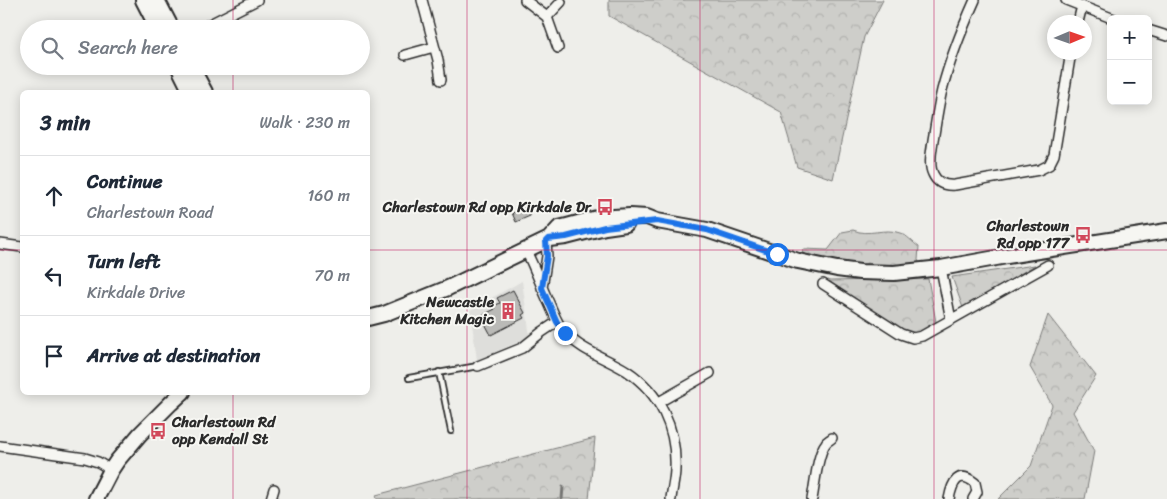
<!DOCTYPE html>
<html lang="en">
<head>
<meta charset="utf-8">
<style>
  body { margin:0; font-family:Sriracha,sans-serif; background:#f6f6f7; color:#1f2937 }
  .controls { position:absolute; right:15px; top:15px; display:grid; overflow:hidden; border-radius:8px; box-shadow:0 2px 12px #0003 }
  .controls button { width:45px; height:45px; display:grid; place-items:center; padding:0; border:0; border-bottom:1px solid #e0e1e3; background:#fff; color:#1f2937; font:25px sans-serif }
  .compass { position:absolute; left:1047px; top:15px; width:45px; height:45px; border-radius:50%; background:#fff; box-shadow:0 2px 12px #0003; rotate:88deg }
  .stop { position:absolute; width:15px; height:15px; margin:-11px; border:4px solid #1a73e8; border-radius:50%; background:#fff }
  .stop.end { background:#1a73e8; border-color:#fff; box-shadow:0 1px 5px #0008 }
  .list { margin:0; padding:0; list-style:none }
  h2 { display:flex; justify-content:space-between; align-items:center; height:65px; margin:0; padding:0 20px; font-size:21px }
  h2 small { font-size:16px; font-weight:400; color:#747a83 }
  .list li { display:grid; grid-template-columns:32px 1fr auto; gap:15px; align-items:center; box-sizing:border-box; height:80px; padding:0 20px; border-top:1px solid #e0e1e3 }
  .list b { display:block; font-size:19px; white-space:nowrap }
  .list p { margin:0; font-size:16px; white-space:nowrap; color:#747a83 }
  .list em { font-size:16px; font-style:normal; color:#747a83 }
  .icon { flex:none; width:28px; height:28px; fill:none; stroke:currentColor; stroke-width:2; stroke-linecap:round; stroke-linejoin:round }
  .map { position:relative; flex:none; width:1167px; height:499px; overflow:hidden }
  .search { position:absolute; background:#fff; box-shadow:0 2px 12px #0003; left:20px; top:20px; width:350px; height:55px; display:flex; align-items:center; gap:12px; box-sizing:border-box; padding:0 18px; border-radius:28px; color:#747a83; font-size:19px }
  .panel { position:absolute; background:#fff; box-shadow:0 2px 12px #0003; left:20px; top:90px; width:350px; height:305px; border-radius:8px }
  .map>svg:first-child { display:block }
</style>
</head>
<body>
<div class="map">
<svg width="1167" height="499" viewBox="0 0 1167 499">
  <defs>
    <pattern id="forest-crowns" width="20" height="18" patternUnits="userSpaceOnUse" patternTransform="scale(1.25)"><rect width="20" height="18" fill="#cececa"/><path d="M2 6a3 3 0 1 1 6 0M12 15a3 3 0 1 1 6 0" fill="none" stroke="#b1b1ae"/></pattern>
  </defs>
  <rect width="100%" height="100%" fill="#eeeeea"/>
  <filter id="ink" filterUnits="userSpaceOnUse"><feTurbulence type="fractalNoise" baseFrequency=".02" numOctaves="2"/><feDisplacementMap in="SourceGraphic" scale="10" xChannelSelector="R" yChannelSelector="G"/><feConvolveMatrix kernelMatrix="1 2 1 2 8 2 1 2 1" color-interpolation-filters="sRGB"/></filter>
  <g filter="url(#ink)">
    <path fill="#dededb" d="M522,281L530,337L477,360L470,310Z"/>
    <path fill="url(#forest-crowns)" stroke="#7c7c7a" d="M609,0H883L864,37L833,179L797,167L781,112L609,16Z
      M853,230C869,237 884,227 900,233C907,235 913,243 919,247L918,260L920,264L864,269L803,256L802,253L803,249L828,250L842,232Z
      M1035,265L963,308L952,277Z
      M928,279L937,327L908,336L829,281Z
      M1048,315L1096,376L1073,412L1094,451L1085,499H998L1031,466L1052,405L1030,367Z
      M595,438L589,499H377L376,495Z"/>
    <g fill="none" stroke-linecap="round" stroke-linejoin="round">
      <path stroke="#757573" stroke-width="3" d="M562,499L563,487"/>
    </g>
    <path fill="#babab7" stroke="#2b2b2b" d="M526,207L530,216L516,222L512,213Z
      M513,290L525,313L522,315L524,318L491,335L481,316L495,309L494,306L500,303L497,298Z"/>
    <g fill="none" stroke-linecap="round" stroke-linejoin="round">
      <g stroke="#2b2b2b" stroke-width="8">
        <path id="lane" d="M439,372L451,431
          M409,378L478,366"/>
      </g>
      <g stroke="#2b2b2b" stroke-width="12">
        <path id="street" d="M422,0L438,60L441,80
          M525,0L547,17L558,48
          M975,0C962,29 950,59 942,90C938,107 936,123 933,140C932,150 928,164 933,174C937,183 945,186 955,185L1039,170L1049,165L1054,155L1071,52
          M1066,0L1114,19
          M547,17L561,2
          M1078,22L1082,6
          M200,29L257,0
          M1148,30L1167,36
          M405,55L434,47
          M0,244L22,247
          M526,251C535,268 541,286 549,303C554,314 557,324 565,333C582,351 606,358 627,371C660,393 677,429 675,469C675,479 672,489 671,499
          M941,268L951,320
          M823,284L901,334L913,338L922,336L1048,265
          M542,288L547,256L546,241
          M478,366L522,348L542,332L557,322
          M659,402L710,373
          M0,446L85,458L98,462L111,470
          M271,499L274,489
          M812,499C815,485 817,454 826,443C827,441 830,440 832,438
          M949,499C952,483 958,469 975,483L977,492L973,499"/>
      </g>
      <g stroke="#2b2b2b" stroke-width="18">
        <path id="primary" d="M143,0L158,29
          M157,0L172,29
          M178,66L191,92
          M191,66L205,92
          M549,239L559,228L567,226L597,218L630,216L647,217L657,221L707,230L798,261L837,269L860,272L894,273L941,268L1007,256L1167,231
          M368,318L384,314L448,288L549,239L566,237L605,227L626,224
          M96,499L111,470L117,461L140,434L171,403L183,392"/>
      </g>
      <use href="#lane" stroke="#f6f6f2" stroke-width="4.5"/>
      <use href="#street" stroke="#f6f6f2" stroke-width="9"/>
      <use href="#primary" stroke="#f6f6f2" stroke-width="14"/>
    </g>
  </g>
  <g fill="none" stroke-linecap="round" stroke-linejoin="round" filter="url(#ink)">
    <path stroke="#1a73e8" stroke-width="6" d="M565,333L557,322L542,288L547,256L546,241L548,239L566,237L605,227L657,221L707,230L777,254"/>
  </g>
  <path fill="none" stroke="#c2185b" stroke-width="1" stroke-opacity="0.55" d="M233,0V29M467,0V499M700,0V499M934,0V499M233,66V92M0,250H22M368,250H1167M233,392V499"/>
  <defs>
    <g id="bus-bare" transform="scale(1.35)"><path d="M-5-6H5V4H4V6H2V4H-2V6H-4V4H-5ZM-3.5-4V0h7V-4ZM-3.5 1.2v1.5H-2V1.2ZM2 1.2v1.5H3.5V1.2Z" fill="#d1495b" stroke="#f6f6f2" stroke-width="2.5" paint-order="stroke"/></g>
    <g id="building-bare" transform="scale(1.35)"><path d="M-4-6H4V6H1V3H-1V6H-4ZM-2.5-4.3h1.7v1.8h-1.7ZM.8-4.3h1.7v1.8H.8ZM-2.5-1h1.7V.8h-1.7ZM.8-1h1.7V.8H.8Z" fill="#d1495b" stroke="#f6f6f2" stroke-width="2.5" paint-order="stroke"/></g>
  </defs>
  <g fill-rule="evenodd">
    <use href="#bus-bare" x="605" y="207"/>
    <use href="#bus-bare" x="1083" y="235"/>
    <use href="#building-bare" x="508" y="311"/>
    <use href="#bus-bare" x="158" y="431"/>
  </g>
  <g text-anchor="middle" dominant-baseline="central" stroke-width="4" stroke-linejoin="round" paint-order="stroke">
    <g font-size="15" font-weight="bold" fill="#2b2b2b" stroke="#f6f6f2" text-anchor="end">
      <text x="591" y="207">Charlestown Rd opp Kirkdale Dr</text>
      <text x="1069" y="226">Charlestown<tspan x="1069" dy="17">Rd opp 177</tspan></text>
      <text x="494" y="302">Newcastle<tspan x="494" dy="17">Kitchen Magic</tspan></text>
      <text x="172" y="422" text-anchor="start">Charlestown Rd<tspan x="172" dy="17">opp Kendall St</tspan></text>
    </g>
  </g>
</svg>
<div class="controls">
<button>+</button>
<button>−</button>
</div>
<svg class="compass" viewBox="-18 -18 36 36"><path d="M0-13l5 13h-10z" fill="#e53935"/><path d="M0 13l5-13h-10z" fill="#747a83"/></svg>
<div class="stop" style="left:777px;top:254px"></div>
<div class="stop end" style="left:565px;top:333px"></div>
<div class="search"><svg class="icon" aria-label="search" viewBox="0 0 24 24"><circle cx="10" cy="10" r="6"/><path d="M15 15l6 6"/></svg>Search here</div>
<section class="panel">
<h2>3 min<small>Walk · 230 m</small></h2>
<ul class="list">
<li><svg class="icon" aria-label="ahead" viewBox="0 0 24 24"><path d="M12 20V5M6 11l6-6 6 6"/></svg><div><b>Continue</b><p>Charlestown Road</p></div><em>160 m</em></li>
<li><svg class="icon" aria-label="left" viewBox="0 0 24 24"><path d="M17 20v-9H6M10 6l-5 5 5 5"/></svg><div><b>Turn left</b><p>Kirkdale Drive</p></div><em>70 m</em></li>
<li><svg class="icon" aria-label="arrive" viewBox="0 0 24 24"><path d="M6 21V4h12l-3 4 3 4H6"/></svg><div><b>Arrive at destination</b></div></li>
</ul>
</section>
</div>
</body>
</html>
